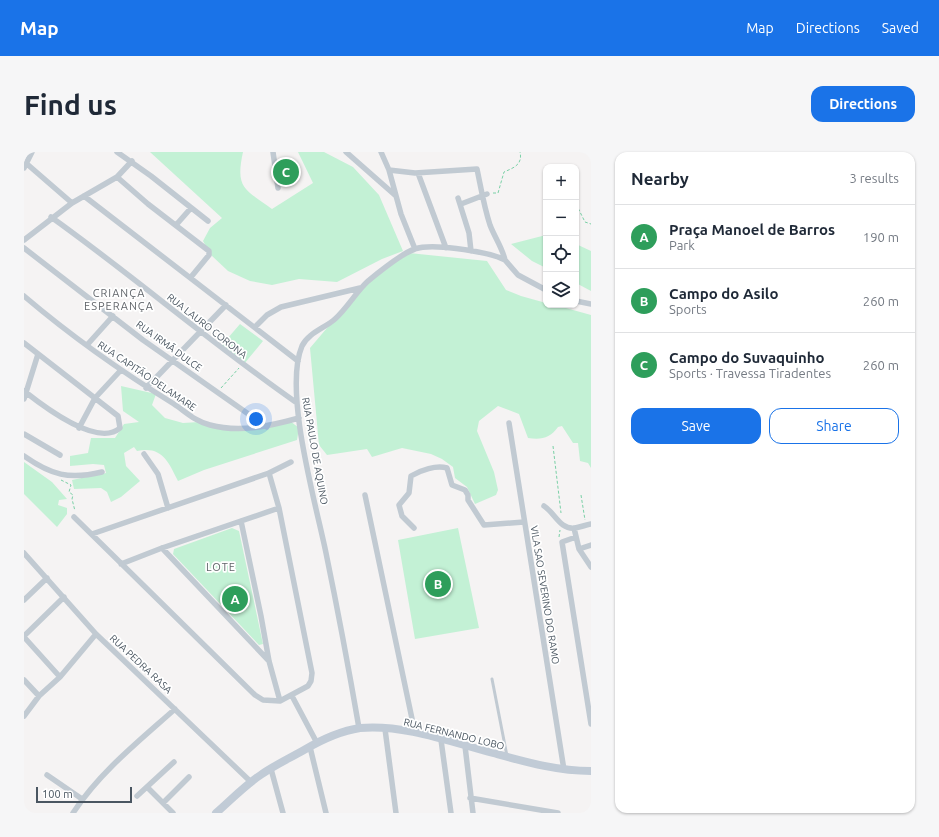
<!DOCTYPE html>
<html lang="en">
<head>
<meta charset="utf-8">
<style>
  body { margin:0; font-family:Ubuntu,sans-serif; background:#f6f6f7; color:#1f2937 }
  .controls { position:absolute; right:12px; top:12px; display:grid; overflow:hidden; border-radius:8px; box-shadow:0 1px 3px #0004 }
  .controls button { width:36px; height:36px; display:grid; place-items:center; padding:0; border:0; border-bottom:1px solid #e0e1e3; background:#fff; color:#1f2937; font:20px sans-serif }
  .scale { position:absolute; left:12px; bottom:10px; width:96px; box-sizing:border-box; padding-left:4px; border:2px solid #4a5661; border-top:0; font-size:11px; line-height:14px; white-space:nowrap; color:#4a5661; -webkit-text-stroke:3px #fff; paint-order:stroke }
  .you { position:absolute; left:232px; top:267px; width:14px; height:14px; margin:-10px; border:3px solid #fff; border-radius:50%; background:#1a73e8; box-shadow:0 0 0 6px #1a73e833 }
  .badge { display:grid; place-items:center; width:26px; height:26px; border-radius:50%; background:#1a73e8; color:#fff; font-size:13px; font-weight:700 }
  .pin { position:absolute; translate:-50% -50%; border:2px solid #fff; box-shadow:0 1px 4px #0006 }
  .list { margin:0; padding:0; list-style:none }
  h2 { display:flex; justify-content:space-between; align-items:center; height:52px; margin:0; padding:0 16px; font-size:17px }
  h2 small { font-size:13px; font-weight:400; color:#747a83 }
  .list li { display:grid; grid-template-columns:26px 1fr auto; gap:12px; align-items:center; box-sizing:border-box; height:64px; padding:0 16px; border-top:1px solid #e0e1e3 }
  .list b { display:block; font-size:15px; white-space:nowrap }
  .list p { margin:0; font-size:13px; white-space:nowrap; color:#747a83 }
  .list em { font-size:13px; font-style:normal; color:#747a83 }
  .actions { display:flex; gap:8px; padding:12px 16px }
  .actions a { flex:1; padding:9px 0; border:1px solid #1a73e8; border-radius:12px; text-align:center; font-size:14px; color:#1a73e8 }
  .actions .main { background:#1a73e8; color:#fff }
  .icon { flex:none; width:22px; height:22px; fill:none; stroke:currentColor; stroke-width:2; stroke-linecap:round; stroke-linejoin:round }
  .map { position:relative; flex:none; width:567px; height:661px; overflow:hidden; border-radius:12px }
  header { display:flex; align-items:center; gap:24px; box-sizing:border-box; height:56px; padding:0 20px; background:#1a73e8; color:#fff }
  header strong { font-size:19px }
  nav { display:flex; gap:22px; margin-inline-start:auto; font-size:14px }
  .intro { display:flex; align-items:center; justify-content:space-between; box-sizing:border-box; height:96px; padding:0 24px }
  h1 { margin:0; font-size:28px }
  .button { padding:10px 18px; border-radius:12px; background:#1a73e8; color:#fff; font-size:14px; font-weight:700 }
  main { display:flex; gap:24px; padding:0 24px }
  aside { flex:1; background:#fff; border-radius:12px; box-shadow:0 1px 3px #0004 }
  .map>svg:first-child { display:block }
</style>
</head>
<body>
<header>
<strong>Map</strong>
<nav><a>Map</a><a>Directions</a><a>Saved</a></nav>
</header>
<div class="intro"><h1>Find us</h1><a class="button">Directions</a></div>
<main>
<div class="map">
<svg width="567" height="661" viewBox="0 0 567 661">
  <rect width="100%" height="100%" fill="#f5f3f3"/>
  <path fill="#c3f1d5" d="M126,0H219C211,37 221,37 248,57L289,31L274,0H300L329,15L355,43L379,99L358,107L313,130L275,127L248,133L226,129L204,119L187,103L179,89L186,76L198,66Z
    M266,6L273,30L257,34L251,10Z
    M522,83V116L508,109L487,92Z
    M552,92L567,99V139L552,131Z
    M385,101L463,109L482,138L497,144L522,151V153H531L567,163V316L564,311L556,309L554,291H549L538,274L534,275C526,286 518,288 504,286L495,262L474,254L455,269L453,279L470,320L474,338L472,343L451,352L443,335L431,326L429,315L418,307L407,302L378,296L348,305L343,297L303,303L295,293L286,196L331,143L355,120Z
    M216,172L239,189L220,212L197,194Z
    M97,234L132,242L128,253L141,266L159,271L175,270L216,277L266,269L275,276L273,288L180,318L154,329C144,309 138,294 113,299L110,295L100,301L102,314L116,329L97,345L87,350L83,340L77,336L50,337L48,328L82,321L80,313L69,312L46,314V304L64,301L67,286H91L100,272L115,270L99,259Z
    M0,310L28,330L43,347L35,348L34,353L43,356V362L33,375L0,342Z
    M208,376L215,379L239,492L235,493L149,402L150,397Z
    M434,376L455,476L391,487L374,388Z"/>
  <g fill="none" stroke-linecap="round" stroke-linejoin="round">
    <path stroke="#7ad0a6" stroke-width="1" stroke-dasharray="3 2" stroke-linecap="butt" d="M469,41H474L480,20C489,16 499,13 496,0
      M552,52L561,70L567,72
      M197,236L215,216
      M529,294L537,361
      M37,328L47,333L45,340L49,343L48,347L51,359
      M557,343L561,368
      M535,385L536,378"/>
    <path stroke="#c1cad2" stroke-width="3" d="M468,527L483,604"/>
    <path stroke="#c1cad2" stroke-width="5.5" d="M93,0L127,24L184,69
      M249,0L254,36
      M322,0L372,44
      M357,0L365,18L377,62L391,97
      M3,12L48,51
      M0,16L8,0
      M365,18L391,21L453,17C457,36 460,55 466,73C471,86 478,95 481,108
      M394,21L422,96
      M93,25L124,52L185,99V103L167,125
      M60,44L274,209
      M434,46L445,81L447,99
      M437,52L463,42
      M27,65C111,125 188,192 273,251
      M152,73L167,56
      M0,88L48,51L93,25L108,9
      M0,96L119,188L243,275
      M0,144C47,184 98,220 150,252C162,260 172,270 186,273C216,281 246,274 275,266
      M552,149L567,152
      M231,175L243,163L257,155L336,136
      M0,191L94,264L96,276C73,296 19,254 0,239
      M63,193L89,164
      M122,236L202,153
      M0,247L14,202
      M485,271L540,618
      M55,276L71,246L97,218
      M0,282L36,303
      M120,302L134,322L144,356
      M0,304C27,323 45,328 78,320
      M341,343L391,581
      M520,354C531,361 536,378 551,376C556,375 562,373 567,372
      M50,365L231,543L239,548L256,549L284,534L287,529L288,521L255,356L245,321
      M217,369L237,464L245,509L256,549
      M390,376L378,364L375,353L385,341L387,324C397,318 412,313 423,316L428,333L441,338L444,343V348L460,373L500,370
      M550,376L555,397L567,415
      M68,382L245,321L267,310
      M552,385L538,390L567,572
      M138,396L245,509
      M555,397L567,393
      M0,401L72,482L227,630
      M97,412L138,396L255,356
      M0,448L23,426
      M0,484L40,445
      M0,485L36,525
      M0,528L15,544
      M268,544L293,591
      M0,564L15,544L36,525L72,482
      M335,576C325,518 314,459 302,401C292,352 259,239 278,194C284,181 301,176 311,167C324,155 332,140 344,129C355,120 378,101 391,97C408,91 456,99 474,105L481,108L494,123L522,138
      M361,577L372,661
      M417,588L427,661
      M441,594L449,661
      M286,595L302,661
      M247,617L259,661
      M23,623L58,647
      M123,635L149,661
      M113,644L150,610
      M446,646L534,661
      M139,651L165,625
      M49,661C76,620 115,589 151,557"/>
    <path stroke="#c1cbd6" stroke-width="8" d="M192,661C207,648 221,633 238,622C251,613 266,606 280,598C297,588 316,579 336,576C380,572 427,590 469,601C502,610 533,619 567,619"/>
  </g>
  <g text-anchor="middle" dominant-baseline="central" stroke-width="3.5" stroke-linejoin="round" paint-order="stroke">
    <g font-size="10" fill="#4a5661" stroke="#fff">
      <text transform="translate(183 174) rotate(38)">RUA LAURO CORONA</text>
      <text transform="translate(145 194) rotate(36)">RUA IRMÃ DULCE</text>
      <text transform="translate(123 224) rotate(34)">RUA CAPITÃO DELAMARE</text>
      <text transform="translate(291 299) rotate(80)">RUA PAULO DE AQUINO</text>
      <text transform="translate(521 443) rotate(81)">VILA SAO SEVERINO DO RAMO</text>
      <text transform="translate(117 512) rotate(43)">RUA PEDRA RASA</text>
      <text transform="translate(430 582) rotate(14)">RUA FERNANDO LOBO</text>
    </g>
    <g font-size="11" letter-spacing="1" fill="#5f6368" stroke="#fff">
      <text x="95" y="141">CRIANÇA<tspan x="95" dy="13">ESPERANÇA</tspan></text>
      <text x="197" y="415">LOTE</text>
    </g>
  </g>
</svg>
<div class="controls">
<button>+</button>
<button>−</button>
<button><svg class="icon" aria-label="locate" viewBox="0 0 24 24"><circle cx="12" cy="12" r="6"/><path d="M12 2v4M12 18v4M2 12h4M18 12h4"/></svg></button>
<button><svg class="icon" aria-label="layers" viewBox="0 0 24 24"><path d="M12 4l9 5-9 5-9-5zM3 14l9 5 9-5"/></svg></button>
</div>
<div class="scale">100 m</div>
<div class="you"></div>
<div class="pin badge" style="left:211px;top:447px;background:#2e9e5b">A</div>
<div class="pin badge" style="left:414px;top:432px;background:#2e9e5b">B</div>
<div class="pin badge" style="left:262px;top:20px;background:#2e9e5b">C</div>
</div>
<aside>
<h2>Nearby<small>3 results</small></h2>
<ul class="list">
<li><span class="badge" style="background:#2e9e5b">A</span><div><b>Praça Manoel de Barros</b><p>Park</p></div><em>190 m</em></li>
<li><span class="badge" style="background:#2e9e5b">B</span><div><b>Campo do Asilo</b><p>Sports</p></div><em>260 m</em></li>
<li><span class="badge" style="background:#2e9e5b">C</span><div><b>Campo do Suvaquinho</b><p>Sports · Travessa Tiradentes</p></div><em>260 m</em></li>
</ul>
<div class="actions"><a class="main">Save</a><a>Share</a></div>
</aside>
</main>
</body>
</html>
